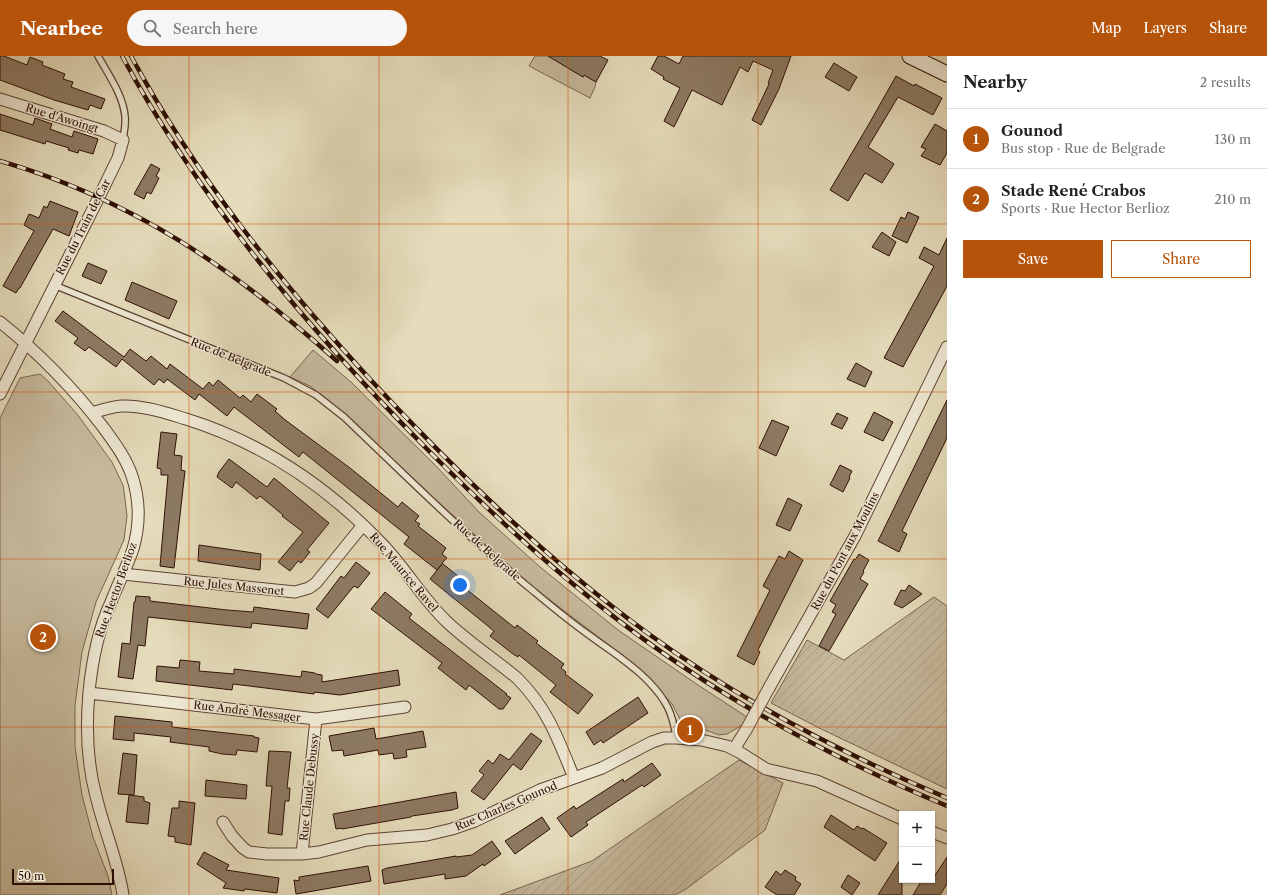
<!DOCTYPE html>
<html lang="en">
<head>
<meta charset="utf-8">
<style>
  body { margin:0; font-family:"Libre Caslon Text",serif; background:#f6f6f6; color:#222 }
  .controls { position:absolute; right:12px; bottom:12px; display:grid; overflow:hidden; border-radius:0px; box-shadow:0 1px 3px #0004 }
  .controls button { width:36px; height:36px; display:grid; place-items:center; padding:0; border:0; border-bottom:1px solid #e0e0e0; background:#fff; color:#222; font:20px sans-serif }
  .scale { position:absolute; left:12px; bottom:10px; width:102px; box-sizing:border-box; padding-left:4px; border:2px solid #2e0f04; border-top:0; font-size:11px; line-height:14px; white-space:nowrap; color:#2e0f04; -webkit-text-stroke:3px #eee8d3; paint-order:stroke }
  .you { position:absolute; left:460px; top:529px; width:14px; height:14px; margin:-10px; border:3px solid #fff; border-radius:50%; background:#1a73e8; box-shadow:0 0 0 6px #1a73e833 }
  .badge { display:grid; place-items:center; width:26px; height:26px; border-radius:50%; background:#b45309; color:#fff; font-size:13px; font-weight:700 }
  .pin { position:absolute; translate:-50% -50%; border:2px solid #fff; box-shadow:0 1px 4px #0006 }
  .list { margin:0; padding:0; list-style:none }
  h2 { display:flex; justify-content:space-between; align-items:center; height:52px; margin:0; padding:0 16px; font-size:17px }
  h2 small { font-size:13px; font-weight:400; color:#767676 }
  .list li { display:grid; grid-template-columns:26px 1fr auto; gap:12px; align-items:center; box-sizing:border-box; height:60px; padding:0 16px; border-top:1px solid #e0e0e0 }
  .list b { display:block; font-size:15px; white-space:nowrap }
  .list p { margin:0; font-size:13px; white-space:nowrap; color:#767676 }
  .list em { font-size:13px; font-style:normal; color:#767676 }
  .actions { display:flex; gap:8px; padding:12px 16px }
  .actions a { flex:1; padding:9px 0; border:1px solid #b45309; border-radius:0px; text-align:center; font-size:14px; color:#b45309 }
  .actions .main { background:#b45309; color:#fff }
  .icon { flex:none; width:22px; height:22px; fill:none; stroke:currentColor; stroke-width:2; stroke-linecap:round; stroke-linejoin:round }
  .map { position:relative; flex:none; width:947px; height:839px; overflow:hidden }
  header { display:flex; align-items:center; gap:24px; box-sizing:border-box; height:56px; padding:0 20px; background:#b45309; color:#fff }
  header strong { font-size:19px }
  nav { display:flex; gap:22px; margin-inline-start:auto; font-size:14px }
  .search { width:280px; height:36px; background:#f6f6f6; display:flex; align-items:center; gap:10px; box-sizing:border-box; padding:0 14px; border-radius:22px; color:#767676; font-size:15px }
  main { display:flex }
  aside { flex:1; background:#fff }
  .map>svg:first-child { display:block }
</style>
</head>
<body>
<header>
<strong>Nearbee</strong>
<div class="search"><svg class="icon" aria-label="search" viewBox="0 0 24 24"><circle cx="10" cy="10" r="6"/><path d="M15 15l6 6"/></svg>Search here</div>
<nav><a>Map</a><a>Layers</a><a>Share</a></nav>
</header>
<main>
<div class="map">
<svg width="947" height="839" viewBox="0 0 947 839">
  <defs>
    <pattern id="garden-furrows" width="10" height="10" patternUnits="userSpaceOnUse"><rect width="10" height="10" fill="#c6b99c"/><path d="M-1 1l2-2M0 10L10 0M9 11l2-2" fill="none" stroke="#aa9e85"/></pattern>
  </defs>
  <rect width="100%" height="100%" fill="#e5dcbb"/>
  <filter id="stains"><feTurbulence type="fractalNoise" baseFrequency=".005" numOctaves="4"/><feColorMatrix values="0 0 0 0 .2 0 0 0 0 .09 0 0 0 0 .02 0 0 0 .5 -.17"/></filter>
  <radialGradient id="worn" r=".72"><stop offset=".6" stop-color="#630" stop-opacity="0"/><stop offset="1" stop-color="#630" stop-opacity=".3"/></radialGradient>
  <path fill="#c6b99c" stroke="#7a6450" d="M535,0H548L583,21L584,19L596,26L595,31L590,42L529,10Z
    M313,294L351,326L436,410L479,456L540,511L618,574L698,629L747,661L745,667L739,671L727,678L719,679L681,665L672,648L657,631L631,606L533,531L447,454L358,370L328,344L310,330L290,321Z
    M40,318L48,325L77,358L112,406L123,429L125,443L127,460L124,484L96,546L82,596L75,649V691L82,739L93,781L108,820L112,839H0V362L20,322Z"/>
  <path fill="url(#garden-furrows)" stroke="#7a6450" d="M934,541L947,550V733L819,672L771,647L807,584L844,604Z
    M739,704L783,727L765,774L686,833L675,839H500L592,805Z"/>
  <path fill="#8d7a63" stroke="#2e0f04" d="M0,0H4L27,9L30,1L43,6L42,9L65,18L63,23L73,26L71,31L105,43L101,53L90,49L88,54L54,44L0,24Z
    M548,0H600L608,4L596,26L584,19L583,21Z
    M658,0H664L679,8L683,0H791L779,33L761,69L752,64L769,28L768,27L773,14L753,5L748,16L740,11L722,49L692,34L674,71L664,65L680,32L663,23L664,21L651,13Z
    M834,7L857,21L849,35L825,21Z
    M896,20L914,30L915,28L942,42L933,59L898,41L868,91L894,108L882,127L865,117L848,145L830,134L869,68Z
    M0,58L33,69L35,62L52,68L50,73L72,81L74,75L98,83L93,98L79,94L78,97L68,94L69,92L46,85L45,88L0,74Z
    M935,68L947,75V97L940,109L921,100L926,93L921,91Z
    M151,108L160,113L156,120L159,122L151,138L147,136L144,143L134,138Z
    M50,145L78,156L69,180L53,173L20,232H19L16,237L3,230L34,175L24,169L29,158L39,162L44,150L47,152Z
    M908,156L919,161L907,187L892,180L901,161L905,163Z
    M882,176L896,186L889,200L872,191Z
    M947,182V230L903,311L884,302L934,210L919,202L924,191L939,199Z
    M88,207L107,215L101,228L82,220Z
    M132,226L177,245L169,263L125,244Z
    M63,255L124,301L130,293L146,305L151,300L167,313L170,308L203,333L209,326L213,330L218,324L240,342L243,339L251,346L257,338L277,353L275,355L284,363L350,412L398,451L402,446L419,460L415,465L420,468L418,470L446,492L442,498L447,502L442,507L464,525L461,529L515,572L517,569L538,585L536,587L564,608L561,612L566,616L565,618L593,639L578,658L550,636L556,629L519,599L518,601L513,598L490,580L494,575L430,523L442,508L437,514L404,488L409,481L303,396L299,401L234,351L227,360L199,338L195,344L167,323L164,327L159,323L154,329L122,303L116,311L89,291L85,295L74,287L78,282L55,265Z
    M856,307L872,316L865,331L847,323Z
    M947,344V382L902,475L907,478L899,496L878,485Z
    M874,356L893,366L883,385L864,376Z
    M837,357L848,362L842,373L831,368Z
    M772,364L789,371L776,400L759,392Z
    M161,376L177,378L174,399L182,400L181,414L185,415L174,512L160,510L168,419H161V413L157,412Z
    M229,403L267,431L274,422L329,467L307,494L310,496L301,507L298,505L290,515L278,506L303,476L282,460L283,459L260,440L257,443L236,426L232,432L217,421L219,416Z
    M840,409L852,415L849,421L850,422L843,436L830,429Z
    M788,442L802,449L790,475L776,469Z
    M199,489L261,498L260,514L198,505Z
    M789,495L803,504L758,594L760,596L754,609L737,600L770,534L763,530L779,500L785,503Z
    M859,498L869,504L863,515L864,516L860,523L868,528L829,595L819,590L836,558L832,556L836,549L830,545L854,503L855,504Z
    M356,506L370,517L358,532L354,530L328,562L316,553L341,520L344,522Z
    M909,529L922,538L902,552L894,548L901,534L905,535Z
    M385,536L412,558L409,562L507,638L506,639L511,642L503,653H499L469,629L466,634L438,612L442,607L371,553Z
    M136,540L150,541V545L227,554L253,556L254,551L309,558L307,573L252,567L251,572L148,561L145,590L138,589L133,623L118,621L122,587L130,588L134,546H135Z
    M180,604L200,606L199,615L234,618V613L301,621L302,615L315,617L316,618L322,619V626L398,614L400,629L340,639L314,636V638L233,628L232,634L156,625L157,610L179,612Z
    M638,641L648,657L603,687L601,684L594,689L586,676Z
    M115,660L172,666V671L254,680V681L259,682L257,696L237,694L236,699L222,698L209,695V691L170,686L171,681L134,677V685L113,683Z
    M374,672L376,683L423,675L426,691L406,694L407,701L394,703L393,697L379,699L378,694L344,700L343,694L332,695L329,680Z
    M531,677L542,685L521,714L513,708L484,744L471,735L484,719L479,715L488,704L493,708L500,698L509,704Z
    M269,695L291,696L287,732H290L289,745H285L282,779L268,777L272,730H266Z
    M123,697L137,699L134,739L118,738Z
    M652,707L661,719L644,731L642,729L586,766L588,769L571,781L557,762L574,750L576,753L623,723L624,726Z
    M206,724L247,729L246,743L205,740Z
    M456,736L458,752L452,754L412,760L411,761L342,773V772L336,773L333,758Z
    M129,739L144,741V745L150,747L148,768L126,766Z
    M179,745L195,747L191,789L175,786V781L168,780L172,752H179Z
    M831,759L854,774L857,770L862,773L863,772L887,787L875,805L824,771Z
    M542,761L550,773L515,798L505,785Z
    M492,785L501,798L484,810L483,808L466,820L445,823V818L384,828L382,814L387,812L456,800V801L472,799Z
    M204,796L229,809L226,814L279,822L277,837L245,833L244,835L223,832L226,827L197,808Z
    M902,801V839H878Z
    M947,801V828L940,839H913L922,824H932Z
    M368,810L371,825L296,838L294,824L299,825V821Z
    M785,814L796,821L795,824L801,828L794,839H777L765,831L776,815L781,819Z
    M848,819L860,827L852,839L841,831Z"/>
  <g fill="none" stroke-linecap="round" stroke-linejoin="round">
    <g stroke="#5c4232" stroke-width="8">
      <path id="service" d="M98,0C108,18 123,39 125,60C126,68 124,76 123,84
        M54,229L284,322L316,339L344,361C405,419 466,480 532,534C550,549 569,565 589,579C609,594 631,607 649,626C666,644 673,657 676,682"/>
    </g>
    <g stroke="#5c4232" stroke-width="13">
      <path id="minor" d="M0,43L104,75L123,84L118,102L99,141L0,338
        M0,266C39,297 73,332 103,371C114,386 126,402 132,420C140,444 140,469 133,493C127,511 118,528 111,546C98,574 92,605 89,636C86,670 87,707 96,740C104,774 118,805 123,839
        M92,357C101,354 111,351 121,350C142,349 166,357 186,363C263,387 328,431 383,489C406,513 422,542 446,565C468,586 494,603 517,622C548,653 558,683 574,722
        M123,518L295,536L309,532L316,527L363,469
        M770,630L855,480L947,291
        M89,637L316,663L405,651
        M734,693L746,674
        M223,766L232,780L243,792L249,796L267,798H302L319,796L367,784L427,779L452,773L475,765L540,734L602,712L652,686L664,682H676L701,684L727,690L739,696L766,713L817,725L902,763
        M932,776L947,782
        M302,798L316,663"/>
    </g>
    <g stroke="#2e0f04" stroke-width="17">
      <path id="secondary" d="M910,0L947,18"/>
    </g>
    <use href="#service" stroke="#eee8d3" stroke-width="5.5"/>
    <use href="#minor" stroke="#eee8d3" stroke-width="11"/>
    <use href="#secondary" stroke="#eee8d3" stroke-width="15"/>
    <g stroke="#2e0f04" stroke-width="4.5">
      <path id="rail" d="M122,0C201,146 308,273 425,391C505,472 590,549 685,612C767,667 856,712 947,750
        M131,0C196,120 276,221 368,321C453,413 545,502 646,576C739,644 841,697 947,742
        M0,105C134,144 234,213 337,305"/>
    </g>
    <use href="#rail" stroke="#eee8d3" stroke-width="3" stroke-dasharray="9" stroke-linecap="butt"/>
    <g stroke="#5c4232" stroke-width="13" stroke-linecap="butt">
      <path id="minor-bridge" d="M746,674L770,630"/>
    </g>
    <use href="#minor-bridge" stroke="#eee8d3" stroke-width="11"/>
  </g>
  <path fill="none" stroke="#d5520b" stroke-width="1" stroke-opacity="0.55" d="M189,0V839M379,0V839M568,0V839M758,0V839M0,168H947M0,336H947M0,503H947M0,671H947"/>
  <g text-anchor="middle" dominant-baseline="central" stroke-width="3" stroke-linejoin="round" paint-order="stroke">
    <g font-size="11" fill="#2e0f04" stroke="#eee8d3">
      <text transform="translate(62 62) rotate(17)">Rue d'Awoingt</text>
      <text transform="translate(83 171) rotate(-63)">Rue du Train de Car</text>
      <text transform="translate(231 301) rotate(22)">Rue de Belgrade</text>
      <text transform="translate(487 494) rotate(42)">Rue de Belgrade</text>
      <text transform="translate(845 495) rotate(-62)">Rue du Pont aux Moulins</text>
      <text transform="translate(404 516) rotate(50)">Rue Maurice Ravel</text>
      <text transform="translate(234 530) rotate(6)">Rue Jules Massenet</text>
      <text transform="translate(116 534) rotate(-70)">Rue Hector Berlioz</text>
      <text transform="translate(247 655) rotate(7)">Rue André Messager</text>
      <text transform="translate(309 731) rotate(-84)">Rue Claude Debussy</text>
      <text transform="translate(506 750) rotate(-23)">Rue Charles Gounod</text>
    </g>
  </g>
  <rect width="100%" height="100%" filter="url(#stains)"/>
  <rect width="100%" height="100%" fill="url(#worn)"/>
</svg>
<div class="controls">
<button>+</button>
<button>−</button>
</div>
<div class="scale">50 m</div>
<div class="you"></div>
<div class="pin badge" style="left:690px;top:674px">1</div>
<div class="pin badge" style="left:43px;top:581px">2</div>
</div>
<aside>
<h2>Nearby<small>2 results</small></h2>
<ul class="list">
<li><span class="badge">1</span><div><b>Gounod</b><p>Bus stop · Rue de Belgrade</p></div><em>130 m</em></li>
<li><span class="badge">2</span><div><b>Stade René Crabos</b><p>Sports · Rue Hector Berlioz</p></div><em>210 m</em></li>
</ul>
<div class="actions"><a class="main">Save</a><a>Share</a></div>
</aside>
</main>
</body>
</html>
